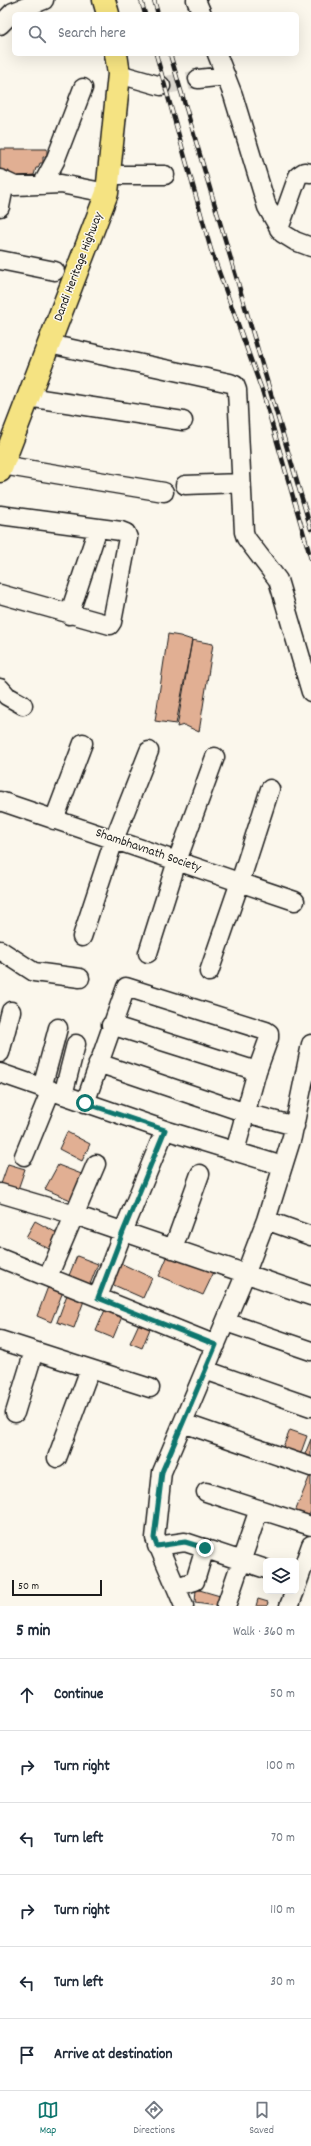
<!DOCTYPE html>
<html lang="en">
<head>
<meta charset="utf-8">
<style>
  body { margin:0; font-family:Dekko,sans-serif; background:#f2f2f3; color:#1f2937 }
  .controls { position:absolute; right:12px; bottom:12px; display:grid; overflow:hidden; border-radius:6px; box-shadow:0 4px 16px #0002 }
  .controls button { width:36px; height:36px; display:grid; place-items:center; padding:0; border:0; border-bottom:1px solid #e0e1e3; background:#fff; color:#1f2937; font:20px sans-serif }
  .scale { position:absolute; left:12px; bottom:10px; width:90px; box-sizing:border-box; padding-left:4px; border:2px solid #1c1c1c; border-top:0; font-size:11px; line-height:14px; white-space:nowrap; color:#1c1c1c; -webkit-text-stroke:3px #fbf7ec; paint-order:stroke }
  .stop { position:absolute; width:12px; height:12px; margin:-9px; border:3px solid #0f766e; border-radius:50%; background:#fff }
  .stop.end { background:#0f766e; border-color:#fff; box-shadow:0 1px 4px #0008 }
  .list { margin:0; padding:0; list-style:none }
  h2 { display:flex; justify-content:space-between; align-items:center; height:52px; margin:0; padding:0 16px; font-size:17px }
  h2 small { font-size:13px; font-weight:400; color:#747a83 }
  .list li { display:grid; grid-template-columns:26px 1fr auto; gap:12px; align-items:center; box-sizing:border-box; height:72px; padding:0 16px; border-top:1px solid #e0e1e3 }
  .list b { display:block; font-size:15px; white-space:nowrap }
  .list em { font-size:13px; font-style:normal; color:#747a83 }
  .icon { flex:none; width:22px; height:22px; fill:none; stroke:currentColor; stroke-width:2; stroke-linecap:round; stroke-linejoin:round }
  .map { position:relative; flex:none; width:311px; height:1606px; overflow:hidden }
  .search { position:absolute; background:#fff; box-shadow:0 4px 16px #0002; left:12px; right:12px; top:12px; height:44px; display:flex; align-items:center; gap:10px; box-sizing:border-box; padding:0 14px; border-radius:6px; color:#747a83; font-size:15px }
  .sheet { height:484px; background:#fff }
  nav { display:flex; justify-content:space-around; align-items:center; box-sizing:border-box; height:56px; border-top:1px solid #e0e1e3; background:#fff; font-size:11px; color:#747a83 }
  nav a { display:grid; justify-items:center; gap:2px }
  nav .on { color:#0f766e }
  .map>svg:first-child { display:block }
</style>
</head>
<body>
<div class="map">
<svg width="311" height="1606" viewBox="0 0 311 1606">
  <rect width="100%" height="100%" fill="#fbf7ec"/>
  <filter id="ink" filterUnits="userSpaceOnUse"><feTurbulence type="fractalNoise" baseFrequency=".025" numOctaves="2"/><feDisplacementMap in="SourceGraphic" scale="8" xChannelSelector="R" yChannelSelector="G"/><feConvolveMatrix kernelMatrix="1 2 1 2 8 2 1 2 1" color-interpolation-filters="sRGB"/></filter>
  <g filter="url(#ink)">
    <path fill="#e1af93" stroke="#1c1c1c" d="M0,149H47V157H43V163H40L38,168H36L34,175L9,177V171H0Z
      M168,634L180,636L192,640L176,724L155,721Z
      M192,640L213,644L199,732L184,725L177,727Z
      M67,1132L90,1144L82,1161L59,1149Z
      M8,1164L25,1169L16,1195L0,1187Z
      M58,1165L84,1175L73,1201L45,1189Z
      M35,1221L57,1233L49,1249L26,1237Z
      M169,1253L214,1272L203,1295L159,1276Z
      M77,1256L98,1264L89,1287L68,1278Z
      M116,1261L152,1278L143,1298L107,1282Z
      M49,1284L64,1289L51,1322L37,1316Z
      M68,1292L85,1298L74,1328L57,1322Z
      M107,1305L124,1312L113,1338L96,1331Z
      M141,1319L152,1324L142,1348L130,1343Z
      M290,1430L307,1436L299,1458L281,1452Z
      M311,1439V1462L303,1459Z
      M311,1473V1511L308,1517L295,1512Z
      M196,1589L220,1596L217,1606L195,1603Z
      M258,1599L268,1602L267,1606H256Z"/>
    <g fill="none" stroke-linecap="round" stroke-linejoin="round">
      <path stroke="#dad6cd" stroke-width="18" stroke-dasharray="18 9" stroke-linecap="butt" d="M161,86L198,79"/>
      <g stroke="#1c1c1c" stroke-width="21">
        <path id="minor" d="M196,0L202,14
          M0,25L13,12L44,0
          M217,54L233,95L267,207L282,233L295,241L311,247
          M119,74L161,86
          M198,79L226,76
          M109,175H165
          M0,179L15,186L61,184L107,193
          M42,185L55,161L83,88
          M0,207L5,182
          M279,229L298,176L304,172L311,173
          M0,260L55,271
          M49,344L230,383L235,385L237,390L244,532L246,538L278,580L311,692
          M28,397L183,421
          M2,465L164,492
          M185,485L241,483
          M0,515L121,531L126,533L128,538L112,622L110,625L0,594
          M69,615L98,528
          M0,688L7,696L23,705
          M0,801L295,901
          M54,820L83,743
          M82,937L114,840L149,751
          M0,950L34,972L80,978
          M148,953L177,861L215,757
          M209,972L240,882L270,789
          M111,1025L257,1071
          M0,1053L11,1011
          M98,1063L246,1113L295,1126
          M0,1073L165,1130L283,1166
          M42,1088L58,1028
          M63,1095L76,1044
          M85,1103L126,987L266,1031L269,1033V1038L257,1071L235,1151
          M24,1156L51,1090
          M0,1193L75,1215L311,1296
          M266,1220L311,1236
          M173,1249L200,1174
          M0,1258L216,1345
          M48,1277L96,1164
          M98,1297L123,1232L165,1130
          M226,1322L311,1351
          M0,1340L150,1388
          M205,1370L311,1407
          M15,1413L34,1351
          M183,1423L311,1467
          M57,1458L90,1369
          M206,1492L311,1526
          M157,1546L185,1542L266,1569
          M176,1587L195,1581L205,1548
          M296,1587L311,1545
          M184,1606L155,1538L162,1472L245,1275L266,1220L292,1137L311,1044
          M226,1606L259,1509
          M289,1606L295,1591"/>
      </g>
      <g stroke="#1c1c1c" stroke-width="25">
        <path id="highway" d="M104,0L108,14
          M0,471L107,193L119,74L116,54"/>
      </g>
      <use href="#minor" stroke="#fbf7ec" stroke-width="18"/>
      <use href="#highway" stroke="#f5e382" stroke-width="22"/>
      <g stroke="#1c1c1c" stroke-width="4.5">
        <path id="rail" d="M141,0L145,14
          M154,0L158,14
          M156,54L211,250L263,393L311,559
          M170,54L311,529"/>
      </g>
      <use href="#rail" stroke="#fbf7ec" stroke-width="3" stroke-dasharray="9" stroke-linecap="butt"/>
    </g>
  </g>
  <g fill="none" stroke-linecap="round" stroke-linejoin="round" filter="url(#ink)">
    <path stroke="#0f766e" stroke-width="5" d="M85,1103L165,1130L123,1232L98,1298L216,1345L162,1472L154,1538L157,1546L185,1542L205,1548"/>
  </g>
  <g text-anchor="middle" dominant-baseline="central" stroke-width="3" stroke-linejoin="round" paint-order="stroke">
    <g font-size="13" fill="#1c1c1c" stroke="#fbf7ec">
      <text transform="translate(79 267) rotate(-69)">Dandi Heritage Highway</text>
      <text transform="translate(148 851) rotate(19)">Shambhavnath Society</text>
    </g>
  </g>
</svg>
<div class="controls">
<button><svg class="icon" aria-label="layers" viewBox="0 0 24 24"><path d="M12 4l9 5-9 5-9-5zM3 14l9 5 9-5"/></svg></button>
</div>
<div class="scale">50 m</div>
<div class="stop" style="left:85px;top:1103px"></div>
<div class="stop end" style="left:205px;top:1548px"></div>
<div class="search"><svg class="icon" aria-label="search" viewBox="0 0 24 24"><circle cx="10" cy="10" r="6"/><path d="M15 15l6 6"/></svg>Search here</div>
</div>
<section class="sheet">
<h2>5 min<small>Walk · 360 m</small></h2>
<ul class="list">
<li><svg class="icon" aria-label="ahead" viewBox="0 0 24 24"><path d="M12 20V5M6 11l6-6 6 6"/></svg><div><b>Continue</b></div><em>50 m</em></li>
<li><svg class="icon" aria-label="right" viewBox="0 0 24 24"><path d="M7 20v-9h11M14 6l5 5-5 5"/></svg><div><b>Turn right</b></div><em>100 m</em></li>
<li><svg class="icon" aria-label="left" viewBox="0 0 24 24"><path d="M17 20v-9H6M10 6l-5 5 5 5"/></svg><div><b>Turn left</b></div><em>70 m</em></li>
<li><svg class="icon" aria-label="right" viewBox="0 0 24 24"><path d="M7 20v-9h11M14 6l5 5-5 5"/></svg><div><b>Turn right</b></div><em>110 m</em></li>
<li><svg class="icon" aria-label="left" viewBox="0 0 24 24"><path d="M17 20v-9H6M10 6l-5 5 5 5"/></svg><div><b>Turn left</b></div><em>30 m</em></li>
<li><svg class="icon" aria-label="arrive" viewBox="0 0 24 24"><path d="M6 21V4h12l-3 4 3 4H6"/></svg><div><b>Arrive at destination</b></div></li>
</ul>
</section>
<nav>
<a class="on"><svg class="icon" aria-label="map" viewBox="0 0 24 24"><path d="M3 6l6-2 6 2 6-2v14l-6 2-6-2-6 2zM9 4v14M15 6v14"/></svg>Map</a>
<a><svg class="icon" aria-label="directions" viewBox="0 0 24 24"><path d="M12 3l9 9-9 9-9-9zM9 14v-3h6M13 9l2 2-2 2"/></svg>Directions</a>
<a><svg class="icon" aria-label="saved" viewBox="0 0 24 24"><path d="M7 4h10v16l-5-4-5 4z"/></svg>Saved</a>
</nav>
</body>
</html>
